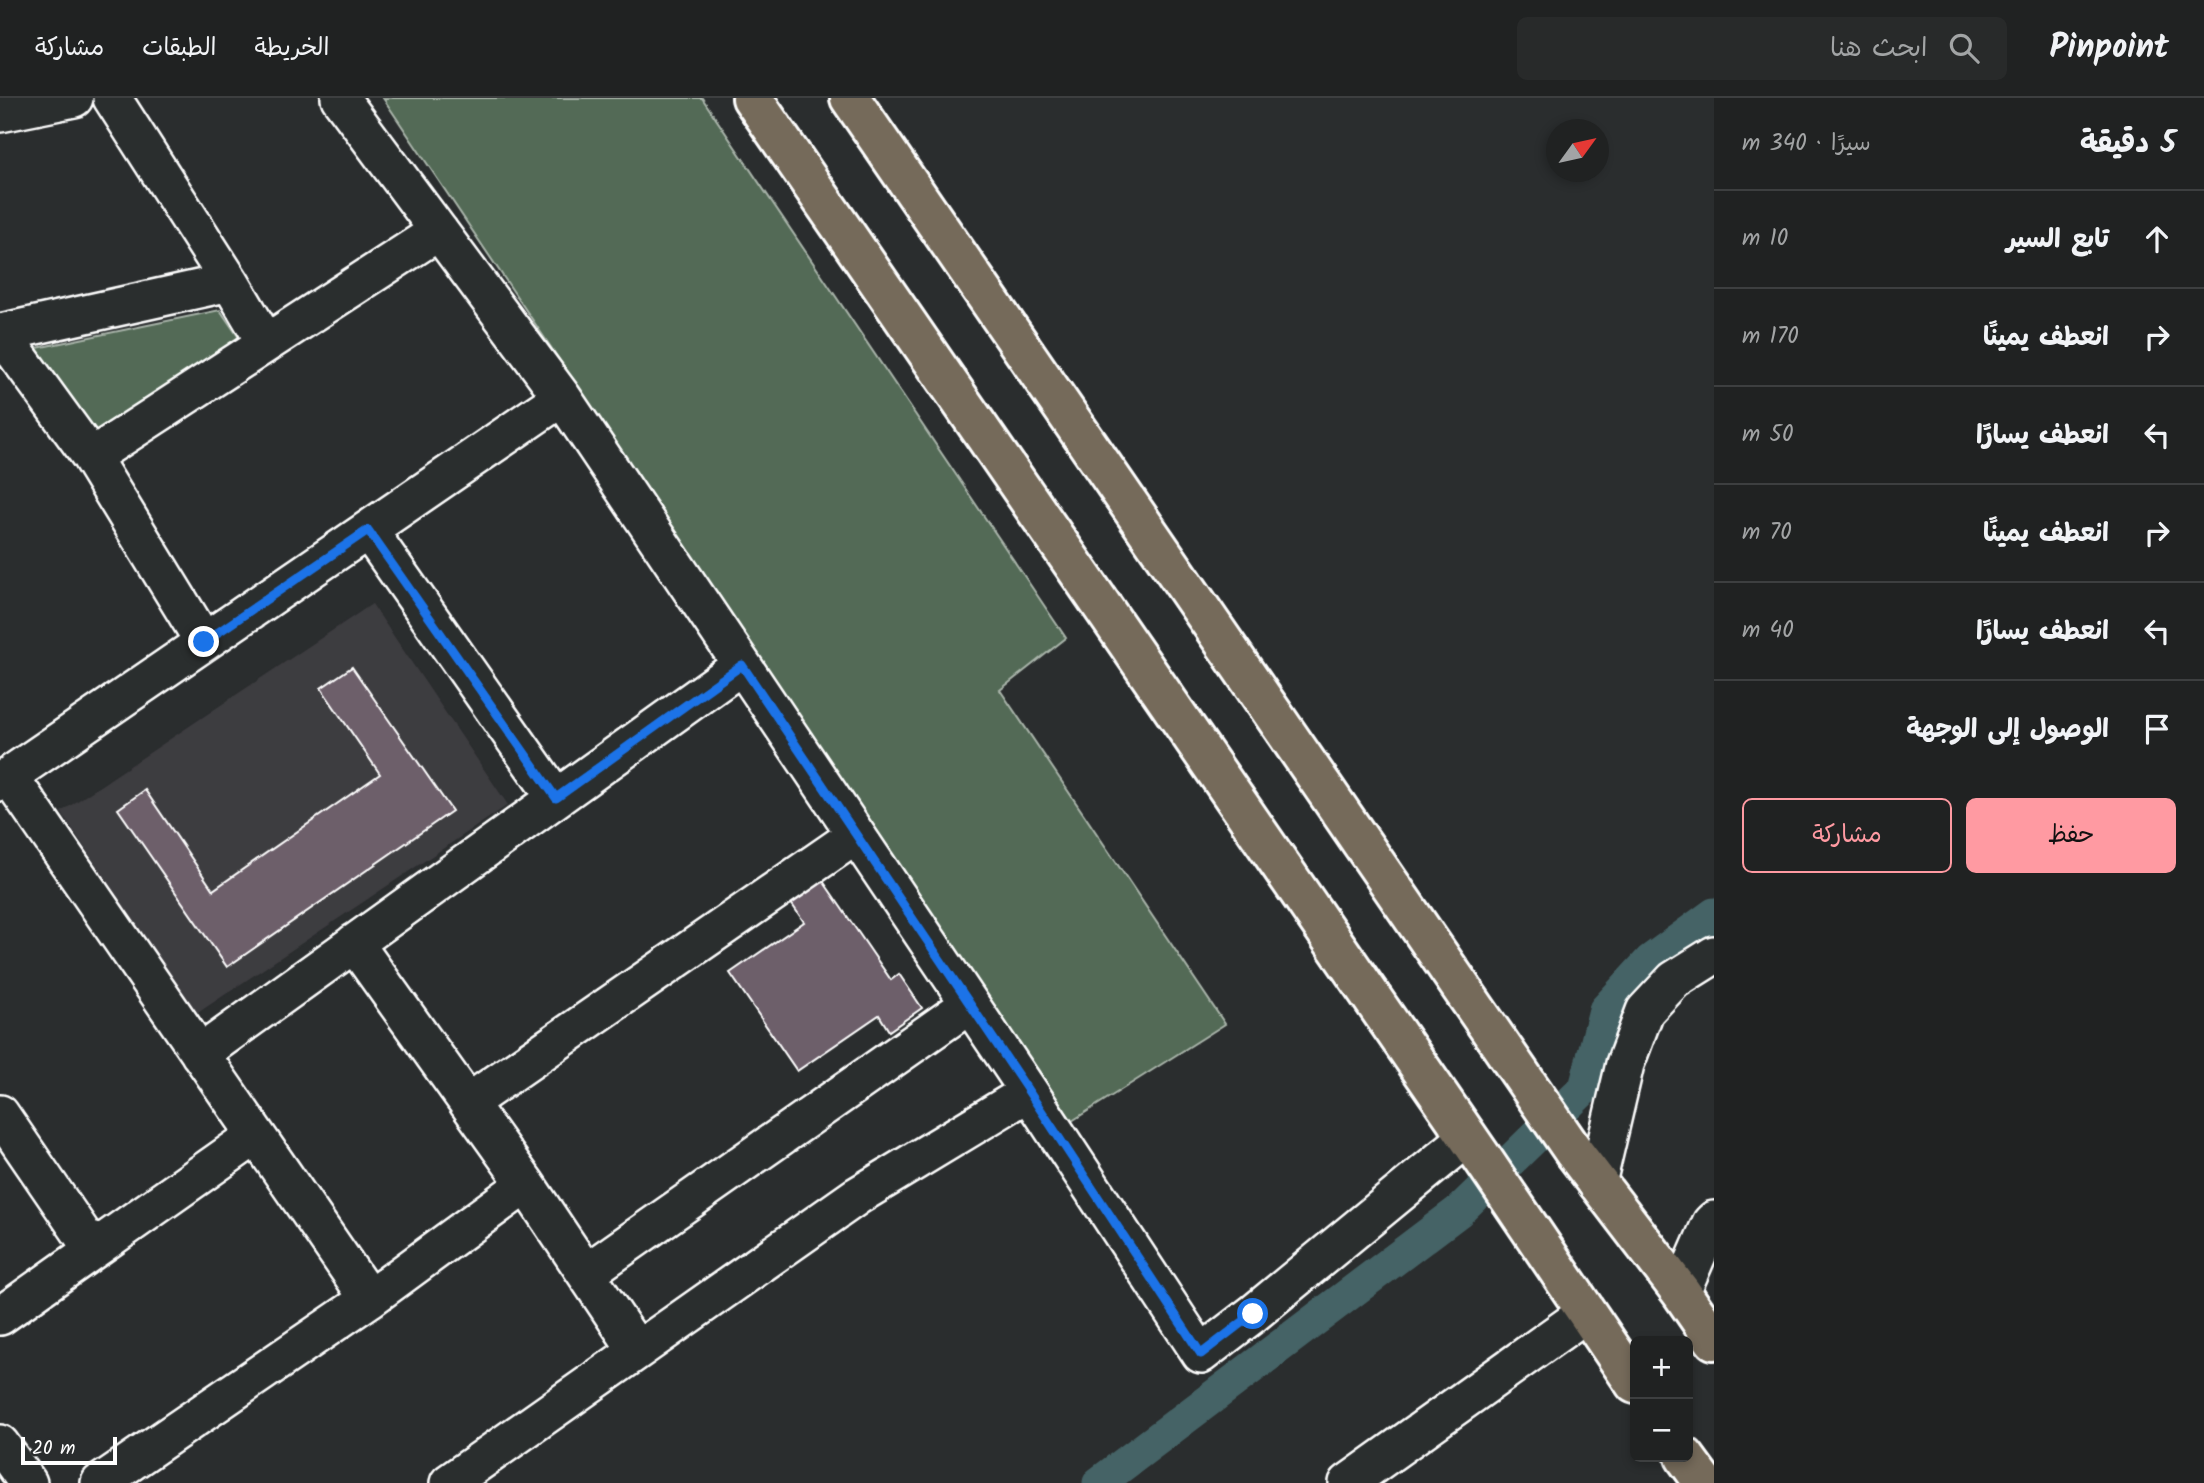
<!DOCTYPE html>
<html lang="ar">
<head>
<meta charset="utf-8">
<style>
  body { margin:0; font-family:Kalam,"Playpen Sans Arabic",sans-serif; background:#282a2a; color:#f1f3f6; direction:rtl }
  .controls { position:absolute; right:21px; bottom:21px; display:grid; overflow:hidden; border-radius:10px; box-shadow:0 4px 10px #0003 }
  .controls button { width:63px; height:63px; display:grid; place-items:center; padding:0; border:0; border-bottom:2px solid #3d3f40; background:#202222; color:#f1f3f6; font:35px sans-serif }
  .compass { position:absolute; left:1546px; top:21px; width:63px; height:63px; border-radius:50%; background:#202222; box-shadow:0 4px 10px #0003; rotate:57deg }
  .scale { position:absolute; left:21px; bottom:18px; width:96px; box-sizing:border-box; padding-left:7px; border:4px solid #fff; border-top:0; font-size:19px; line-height:24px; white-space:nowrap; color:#fff; -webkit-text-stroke:5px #2a2d2e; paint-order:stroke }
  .stop { position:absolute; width:21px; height:21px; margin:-16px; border:5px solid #1a73e8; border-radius:50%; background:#fff }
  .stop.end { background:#1a73e8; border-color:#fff; box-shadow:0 2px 7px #0008 }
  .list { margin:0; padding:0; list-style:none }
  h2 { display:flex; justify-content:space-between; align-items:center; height:91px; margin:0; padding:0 28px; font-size:30px }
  h2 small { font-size:23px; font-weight:400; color:#a2a4a5 }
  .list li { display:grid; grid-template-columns:46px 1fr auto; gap:21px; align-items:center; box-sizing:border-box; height:98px; padding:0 28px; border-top:2px solid #3d3f40 }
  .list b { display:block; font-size:26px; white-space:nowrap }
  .list em { font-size:23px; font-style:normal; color:#a2a4a5 }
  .actions { display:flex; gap:14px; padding:21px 28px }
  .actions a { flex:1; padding:16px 0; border:2px solid #ff9aa2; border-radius:10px; text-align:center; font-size:24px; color:#ff9aa2 }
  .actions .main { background:#ff9aa2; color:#111 }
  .icon { flex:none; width:38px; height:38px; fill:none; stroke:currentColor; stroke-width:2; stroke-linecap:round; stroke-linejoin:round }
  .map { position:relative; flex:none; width:1714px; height:1385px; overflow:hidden; direction:ltr }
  header { display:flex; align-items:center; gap:42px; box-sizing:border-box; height:98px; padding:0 35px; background:#202222; border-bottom:2px solid #3d3f40 }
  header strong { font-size:33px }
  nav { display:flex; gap:38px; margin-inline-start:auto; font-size:24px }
  .search { width:490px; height:63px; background:#282a2a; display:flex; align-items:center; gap:18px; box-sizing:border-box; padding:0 24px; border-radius:10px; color:#a2a4a5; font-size:26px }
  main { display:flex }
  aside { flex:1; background:#202222 }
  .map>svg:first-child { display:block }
</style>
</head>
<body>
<header>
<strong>Pinpoint</strong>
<div class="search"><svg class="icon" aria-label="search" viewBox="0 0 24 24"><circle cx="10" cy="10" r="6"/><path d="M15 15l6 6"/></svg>ابحث هنا</div>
<nav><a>الخريطة</a><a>الطبقات</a><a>مشاركة</a></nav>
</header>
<main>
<aside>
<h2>5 دقيقة<small>سيرًا · 340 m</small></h2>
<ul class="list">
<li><svg class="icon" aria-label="ahead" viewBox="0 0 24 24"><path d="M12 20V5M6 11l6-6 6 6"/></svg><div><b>تابع السير</b></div><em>10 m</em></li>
<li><svg class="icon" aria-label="right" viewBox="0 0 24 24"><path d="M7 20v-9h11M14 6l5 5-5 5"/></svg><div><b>انعطف يمينًا</b></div><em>170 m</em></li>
<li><svg class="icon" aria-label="left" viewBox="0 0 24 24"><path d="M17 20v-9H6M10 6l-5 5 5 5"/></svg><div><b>انعطف يسارًا</b></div><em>50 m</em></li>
<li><svg class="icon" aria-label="right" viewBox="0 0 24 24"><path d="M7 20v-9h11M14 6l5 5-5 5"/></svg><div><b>انعطف يمينًا</b></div><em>70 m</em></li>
<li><svg class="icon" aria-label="left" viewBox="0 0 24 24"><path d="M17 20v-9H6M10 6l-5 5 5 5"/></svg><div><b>انعطف يسارًا</b></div><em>40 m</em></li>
<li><svg class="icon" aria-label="arrive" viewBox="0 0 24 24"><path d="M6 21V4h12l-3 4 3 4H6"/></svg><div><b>الوصول إلى الوجهة</b></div></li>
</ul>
<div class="actions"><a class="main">حفظ</a><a>مشاركة</a></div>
</aside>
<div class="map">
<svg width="1714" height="1385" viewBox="0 0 1714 1385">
  <rect width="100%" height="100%" fill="#2a2d2e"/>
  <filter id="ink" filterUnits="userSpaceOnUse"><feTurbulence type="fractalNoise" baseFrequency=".0143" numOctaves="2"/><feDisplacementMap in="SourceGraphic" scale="14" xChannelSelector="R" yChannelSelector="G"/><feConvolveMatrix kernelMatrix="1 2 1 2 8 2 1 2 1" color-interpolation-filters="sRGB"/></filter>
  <g filter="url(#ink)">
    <path fill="#3e3c40" d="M372,506L508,707L196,916L61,714Z"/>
    <path fill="#536a56" stroke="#a9b4aa" stroke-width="2" d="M383,0H702L1066,540L1000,592L1225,926L1072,1023Z
      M220,212L244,247L96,344L32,251Z"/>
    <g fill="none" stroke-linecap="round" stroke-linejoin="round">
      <path stroke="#456366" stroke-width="33" d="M1099,1385L1459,1113L1585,990L1605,912L1651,862L1714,816"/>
    </g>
    <path fill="#6d5e6b" stroke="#fff" stroke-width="2" d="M352,569L452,713L227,869L118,711L145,692L213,792L380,676L321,590Z
      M823,783L891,882L899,876L922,910L889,933L879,917L797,973L730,875L804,824L791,805Z"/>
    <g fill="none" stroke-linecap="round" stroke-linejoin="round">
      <g stroke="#fff" stroke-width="42">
        <path id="minor" d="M112,0L230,184L266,245
          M340,0L562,299L1029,994L1201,1256L1253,1216L1468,1039
          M0,15L74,0
          M0,235L230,184
          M1,235L91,359L204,544
          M91,359L439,133
          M368,432L556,700
          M9,678L369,1201
          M0,684L562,299
          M354,845L526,1086L637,1252
          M200,956L742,567
          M468,1005L856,737
          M0,1016L93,1152L255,1038
          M1597,1085L1625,966L1645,913L1674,882L1714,857
          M586,1175L970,906
          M1681,1194L1711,1125L1714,1122
          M0,1218L93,1152
          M0,1346L28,1385
          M100,1385L369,1201L526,1086
          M449,1385L857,1098L1029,994
          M1348,1385L1586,1215"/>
      </g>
      <g stroke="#fff" stroke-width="44">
        <path id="major" d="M752,0L1483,1061L1635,1286
          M850,0L1574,1054L1681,1194L1714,1242
          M1685,1359L1704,1385"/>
      </g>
      <use href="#minor" stroke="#2a2d2e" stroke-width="37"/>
      <use href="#major" stroke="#746a5a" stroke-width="38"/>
    </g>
  </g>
  <g fill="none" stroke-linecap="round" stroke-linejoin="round" filter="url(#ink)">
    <path stroke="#1a73e8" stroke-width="9" d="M204,544L368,432L556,700L742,567L1029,994L1201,1256L1253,1216"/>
  </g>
</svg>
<div class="controls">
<button>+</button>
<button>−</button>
</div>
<svg class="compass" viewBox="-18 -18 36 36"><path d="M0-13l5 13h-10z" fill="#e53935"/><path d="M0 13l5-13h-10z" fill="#a2a4a5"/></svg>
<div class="scale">20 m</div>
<div class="stop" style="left:1253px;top:1216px"></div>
<div class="stop end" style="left:204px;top:544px"></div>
</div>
</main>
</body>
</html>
